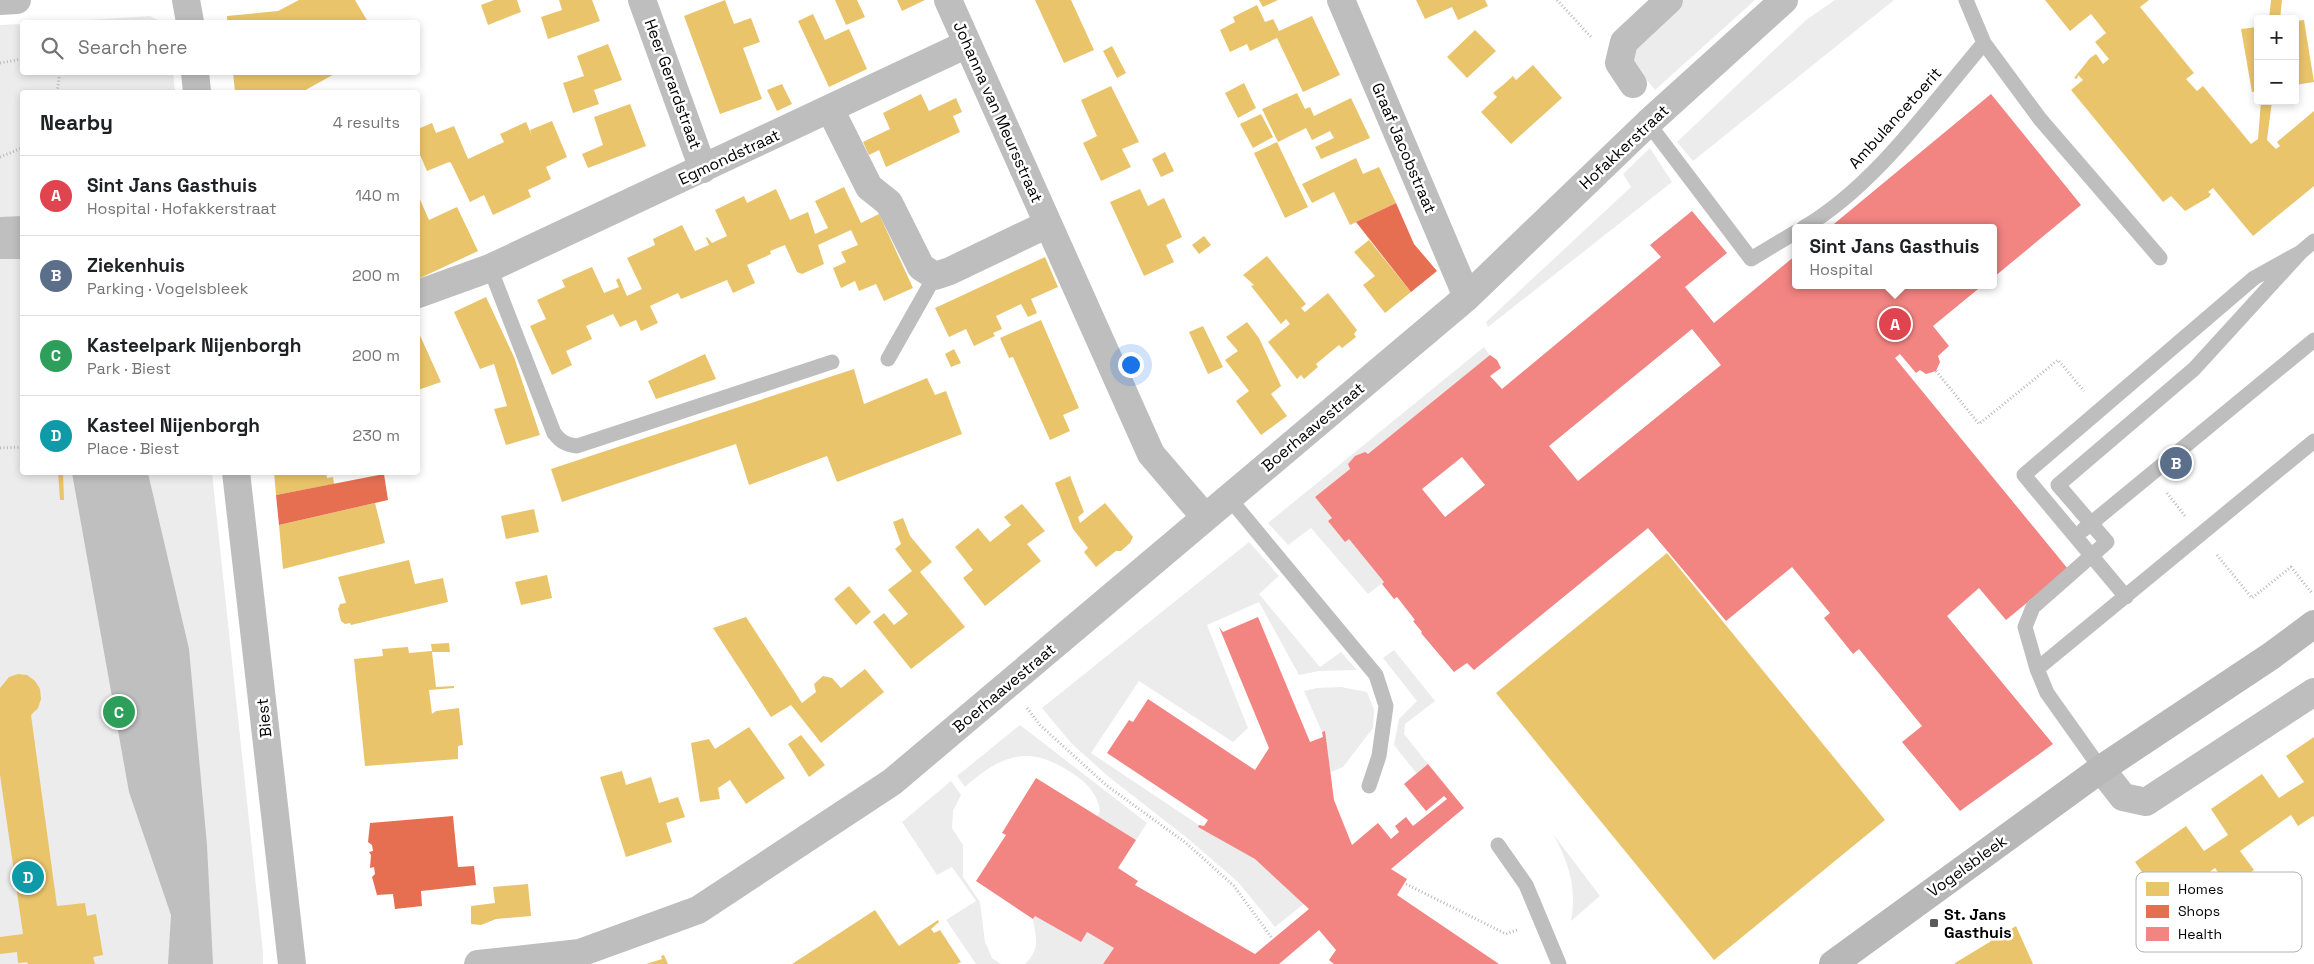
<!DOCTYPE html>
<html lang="en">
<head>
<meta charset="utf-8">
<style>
  body { margin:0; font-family:"Space Grotesk",sans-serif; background:#f6f6f6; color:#202124 }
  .controls { position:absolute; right:15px; top:15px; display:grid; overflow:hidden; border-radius:5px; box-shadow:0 2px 8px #0003 }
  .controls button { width:45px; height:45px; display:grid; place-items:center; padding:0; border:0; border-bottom:1px solid #e0e0e0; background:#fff; color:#202124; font:25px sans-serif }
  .you { position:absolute; left:1130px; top:364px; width:18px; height:18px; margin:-12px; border:4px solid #fff; border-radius:50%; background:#1a73e8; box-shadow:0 0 0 8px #1a73e833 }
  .badge { display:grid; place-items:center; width:32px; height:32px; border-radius:50%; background:#0f766e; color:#fff; font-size:16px; font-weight:700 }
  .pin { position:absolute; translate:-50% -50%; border:2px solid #fff; box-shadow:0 1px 5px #0006 }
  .popup { position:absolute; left:1792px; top:224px; width:205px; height:65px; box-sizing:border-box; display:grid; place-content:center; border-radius:5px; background:#fff; filter:drop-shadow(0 1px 4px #0005); font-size:16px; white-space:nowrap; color:#757577 }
  .popup b { font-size:19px; color:#202124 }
  .popup::after { content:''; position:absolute; left:50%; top:100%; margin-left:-10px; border:10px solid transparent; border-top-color:#fff }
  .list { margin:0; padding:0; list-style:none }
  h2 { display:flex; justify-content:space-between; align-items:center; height:65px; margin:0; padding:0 20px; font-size:21px }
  h2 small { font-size:16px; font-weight:400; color:#757577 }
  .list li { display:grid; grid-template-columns:32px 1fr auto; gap:15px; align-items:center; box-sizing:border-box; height:80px; padding:0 20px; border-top:1px solid #e0e0e0 }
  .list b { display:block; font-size:19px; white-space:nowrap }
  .list p { margin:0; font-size:16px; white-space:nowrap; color:#757577 }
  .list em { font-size:16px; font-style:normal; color:#757577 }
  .icon { flex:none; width:28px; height:28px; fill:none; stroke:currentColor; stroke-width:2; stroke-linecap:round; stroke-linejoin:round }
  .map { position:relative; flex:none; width:2314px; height:964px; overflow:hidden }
  .search { position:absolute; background:#fff; box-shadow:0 2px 8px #0003; left:20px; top:20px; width:400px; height:55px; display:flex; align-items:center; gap:12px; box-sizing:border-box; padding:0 18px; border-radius:5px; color:#757577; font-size:19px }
  .panel { position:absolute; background:#fff; box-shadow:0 2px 8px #0003; left:20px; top:90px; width:400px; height:385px; border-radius:5px }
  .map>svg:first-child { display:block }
</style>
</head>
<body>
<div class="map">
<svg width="2314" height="964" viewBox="0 0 2314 964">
  <rect width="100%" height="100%" fill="#fff"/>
  <path fill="#ececec" d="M1684,0H1755L1655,90L1632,62L1633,47Z
    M1835,0H1894L1693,161L1677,142L1806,20Z
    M150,16L162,22H58Z
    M22,24V72L173,73L175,92H22V472L212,473L263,952V964H0V25Z
    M1650,148L1672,182L1488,327L1486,322L1631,187L1623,174Z
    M1484,347L1490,356L1315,497L1384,582L1368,594L1311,528L1288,545L1268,523Z
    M1249,542L1279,576L1259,594L1320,667L1341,652L1357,670L1319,671L1299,675L1259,602L1207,625L1248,728L1233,742L1139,681L1091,753L1199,825V827L1256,859L1304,904L1275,927L1238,882L1186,837L1110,778L1072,744L1042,708Z
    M1394,650L1435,701L1405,724L1404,734L1428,764L1417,774L1394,745L1399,719L1417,701L1383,658Z
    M1341,687L1367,692L1374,710L1373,728L1343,767L1329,773L1324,731L1322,732L1304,691L1317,688Z
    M1020,725L1147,823L1136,840L1097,816L1100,812C1098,795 1089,785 1075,775C1031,745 1004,752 965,787L957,776Z
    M951,781L961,795L953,811L952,828L963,845V877L980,902L985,942L992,958L1001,964H976L946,920L976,901L952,867L937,875L902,822Z
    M1553,834L1600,896L1571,921C1577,888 1569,863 1553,834Z
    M1035,916L1087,932L1114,948L1104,964H1025C1041,948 1036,940 1033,919Z"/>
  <path fill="#bfbfbf" d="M22,216V259H0V217Z
    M72,473H148L189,649L207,845L213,964H168L171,915L129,792Z"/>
  <path fill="#e9c46a" d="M299,0H355L368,22H228L227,19V16L278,11Z
    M494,0H517L521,12L488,25L481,5Z
    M559,0H592L600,21L548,39L541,17L562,10Z
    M725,0L734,24L751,18L760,42L743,48L762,99L720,114L684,16Z
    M835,0H857L865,17L846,25Z
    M897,0H925L902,11Z
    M1035,0H1071L1094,50L1064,63Z
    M1259,0H1278L1263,7Z
    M1416,0H1485L1488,6L1458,20L1452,7L1425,19Z
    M2045,0H2149L2140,7L2194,73L2186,79L2197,91L2203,86L2251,144L2258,139L2261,101H2272L2267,140L2276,149L2280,146L2277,142L2314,111V186L2253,236L2213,188L2208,192L2211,194L2209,197L2185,211L2171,196L2163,202L2071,90L2083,80L2078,75L2077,79L2074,78L2090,58L2096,54L2103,64L2109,59L2095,42L2106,33L2091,14L2070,31Z
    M2271,0H2282L2280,19H2269Z
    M1257,5L1265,22L1273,19L1279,31L1312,16L1340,75L1303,92L1277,38L1250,51L1247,44L1230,52L1220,30L1235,22L1233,17Z
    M813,14L825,40L849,29L867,69L829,87L798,21Z
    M2304,20L2314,82L2295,85V21Z
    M2258,27V91L2252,92L2241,29Z
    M1475,30L1496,51L1467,78L1447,57Z
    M608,44L622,80L594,90L599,104L573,113L563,83L584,76L577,56Z
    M1112,46L1126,73L1117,78L1103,51Z
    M1533,65L1562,98L1511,144L1481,112L1497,97L1493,93L1503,85L1513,76L1516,80Z
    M233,72H338L302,92H235Z
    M1244,83L1256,108L1238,118L1225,93Z
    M782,84L792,104L777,111L767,90Z
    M1111,86L1139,142L1122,149L1131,167L1101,181L1083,143L1097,136L1081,100Z
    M1297,93L1305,109L1310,107L1314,116L1351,98L1370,138L1321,159L1315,147L1334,138L1330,131L1312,140L1306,128L1278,142L1262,109Z
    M921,94L929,111L956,98L962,112L953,116L960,132L886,167L879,150L869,155L863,142L890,129L883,113Z
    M630,104L646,146L588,168L582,154L603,145L594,117Z
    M1261,114L1273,137L1253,148L1240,124Z
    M552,121L567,157L546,167L551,179L528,190L531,197L493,215L484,195L470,202L451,163L449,162L427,171L418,150V129L432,123L436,133L454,126L468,159L504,142L500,134L526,122L532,136L530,130Z
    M1277,142L1308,207L1285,218L1254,153Z
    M1165,152L1174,171L1161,177L1152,159Z
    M1356,158L1363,174L1379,167L1396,203L1350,225L1334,192L1312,203L1302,184Z
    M844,187L861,223L879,214L913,288L884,301L876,284L859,291L855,281L841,288L833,268L846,262L841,252L858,245L851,230L818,245L824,264L802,274L797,272L785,245L770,251L771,254L747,265L755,283L733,293L727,280L681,299L678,293L650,306L658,323L641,331L636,320L620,327L613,314L586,326L592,339L566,351L572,365L552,375L530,326L546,319L537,300L565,287L562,280L592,267L604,293L619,287L616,280L619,278L627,296L642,289L627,258L655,245L653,239L682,225L695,251L709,245L706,238L707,237L712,243L727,236L715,210L744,196L747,203L776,189L790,220L808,212L815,234L828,228L815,201Z
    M1140,189L1148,206L1164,198L1182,237L1166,245L1174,262L1144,276L1110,202Z
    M418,195L429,220L457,207L478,251L418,279Z
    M1204,236L1211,245L1199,254L1192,245Z
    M1369,240L1411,292L1385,313L1363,285L1375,276L1354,252Z
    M1267,256L1306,304L1301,308L1305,312L1328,293L1357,330L1354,334L1356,337L1342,348L1339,345L1316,364L1318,367L1304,379L1301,375L1297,379L1268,342L1290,324L1286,319L1281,324L1251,286L1254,285L1243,275Z
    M1045,257L1058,287L1031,299L1037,313L1028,317L1021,304L996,316L1002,329L993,333L995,336L974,346L966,329L949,337L935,308Z
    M486,297L514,357L540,435L506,445L494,409L507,406L494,364L480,369L454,312Z
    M1041,320L1079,408L1063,415L1070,431L1050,440L1013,357L1009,358L1000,338Z
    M1247,322L1259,338L1281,386L1271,394L1287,416L1261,435L1236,401L1249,391L1225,360L1238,351L1226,337Z
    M1203,326L1223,367L1208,374L1189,332Z
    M418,331L441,382L418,390Z
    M954,349L961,363L951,367L945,354Z
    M705,354L716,379L656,399L648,381Z
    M854,369L864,404L927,378L935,395L946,391L962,434L837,482L827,456L749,485L736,444L562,502L551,469Z
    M58,472H63L64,500H60Z
    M274,472H326L327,478L333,477L334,484L276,495Z
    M1070,476L1084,512L1078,517L1080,523L1105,503L1133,537L1130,543L1121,551H1116L1096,567L1084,552L1088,548L1073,529L1055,483Z
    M375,503L385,543L283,569L279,525Z
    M1022,504L1045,531L1027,544L1041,561L985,606L963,578L973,570L955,547L978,528L990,542L1011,525L1004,517Z
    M534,509L539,532L506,539L501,516Z
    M903,518L910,536L932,562L920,572L965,627L911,669L873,622L884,613L894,625L908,614L888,590L912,571L895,549L901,544L893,522Z
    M1667,553L1885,820L1714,960L1496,693Z
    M409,560L415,584L443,578L448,602L351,625L350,623L345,624L341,621L338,609L340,604L346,603L338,577Z
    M547,575L552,598L521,605L515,582Z
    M849,586L871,612L856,625L834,599Z
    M746,617L802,703L816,692L814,684L823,676L832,678L841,688L865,669L884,692L821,743L791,705L771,717L713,628Z
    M449,643L450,652H432L436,687L454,686V688L429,690L432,714L436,711L459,708L463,745L458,746V759L365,766L354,659L383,656L382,649L408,647L409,653L432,651L431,644Z
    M18,674L27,675L35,681L40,689L41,699L38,708L31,715L57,906L85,903L87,916L96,914L103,955L93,957L95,964H28L27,962L18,963L17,952L0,954V937L23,934L0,775V688L9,677Z
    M749,727L785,778L746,804L730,780L718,788L720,799L700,802L691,743L709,739L715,749Z
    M801,735L825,765L809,777L788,744Z
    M2314,737V818L2313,816L2298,826L2291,815L2240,851L2254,870L2229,888L2215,868L2190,886L2206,908L2182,926L2179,922L2166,932L2141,897L2153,888L2135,862L2186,826L2204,851L2228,835L2211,809L2262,774L2279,798L2291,790L2304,782L2286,756Z
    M622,771L626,785L651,777L659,803L678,797L685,817L666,823L672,842L626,857L600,777Z
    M528,884L531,916L496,919L481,925L471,924V906L495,903L493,887Z
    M875,910L899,946L938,920L939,922L931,929L934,933L940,930L961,962L957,964H792Z
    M2016,926L2033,964H1955V963Z
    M664,955L668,964H646L662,959L661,956Z"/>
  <path fill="#e76f51" d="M1396,203L1414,244L1437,271L1411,292L1356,222Z
    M384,474L388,500L279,525L276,495Z
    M453,816L458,867L474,866L476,885L421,891L422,906L395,909L393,894L377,895L372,877L375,874L374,867L370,868L371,855L369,852L373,851L372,845L368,842L370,823Z"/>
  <path fill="#f28482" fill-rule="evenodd" d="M1991,94L2081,205L1994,277V228H1829Z
    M1692,211L1727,253L1685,287L1714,323L1796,255V285H1983L1933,326L1949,346L1938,356L1940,362L1936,371L1926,374L1920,370L1916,373L1900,354L1895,358L2068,569L2006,620L1979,588L1947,616L2053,744L1960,811L1902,742L1922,726L1859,649L1853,654L1824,618L1830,613L1792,567L1726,621L1648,528L1474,670L1467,663L1454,672L1421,633L1422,632L1413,621L1415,620L1397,597L1394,599L1382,584L1384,582L1349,539L1345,542L1328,521L1332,518L1315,497L1350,469L1348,464L1355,456L1365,452L1368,454L1490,355L1497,360L1501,368L1490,376L1502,389L1661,257L1650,245ZM1692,329L1721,365L1578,481L1549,446ZM1462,457L1485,485L1445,517L1422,489Z
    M1258,617L1310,742L1323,737L1322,732L1325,731L1334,800L1352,845L1378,823L1391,839L1399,832L1395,826L1406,817L1413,826L1447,799L1444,796L1426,811L1404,784L1428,764L1464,808L1391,869L1407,879L1397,895L1499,964H1334L1329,960L1336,950L1319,930L1279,964H1103L1114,948L1087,932L1081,942L1035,916L1033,919L976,881L1006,835L1002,833L1036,778L1136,840L1118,868L1138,881L1135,885L1255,954L1309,909L1255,859L1198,827L1199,825L1204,826L1208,820L1107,753L1129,720L1133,722L1148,699L1255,770L1269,748L1219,627L1223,632Z"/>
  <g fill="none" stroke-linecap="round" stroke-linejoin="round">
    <path stroke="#b9b9b9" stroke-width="3" stroke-dasharray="1 2.5" stroke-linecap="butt" d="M1557,0L1591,37
      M0,63L22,59
      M57,92L60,72
      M0,157L22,148
      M1936,371L1979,424L2058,360L2084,391
      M0,448L22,447
      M2167,493L2185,516
      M2217,555L2252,598L2291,567L2312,593
      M1027,708L1040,725L1106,785L1186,843L1234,886L1272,938
      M1406,884L1506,934L1517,930"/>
    <path stroke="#bebebe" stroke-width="15" d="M1966,0L1984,43L2040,119L2160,258
      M1648,123L1751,259L1796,232
      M1803,228C1876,185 1930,106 1984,43
      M490,268L554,433C560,441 566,445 577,446L832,362
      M888,359L935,276
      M1229,498L1376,675L1386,706L1379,756L1369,786
      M2083,530L2314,340
      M2126,597L2024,475L2254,278L2301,252L2314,241
      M2037,669L2314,441
      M2101,769L2047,693L2037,669L2025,627L2033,607L2107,542L2058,485L2194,369L2301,252
      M1498,845L1526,885L1559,964"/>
    <path stroke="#bebebe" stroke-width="28" d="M186,0L190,22
      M642,0L703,169
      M948,0L1151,454L1205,517
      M1341,0L1467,297
      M0,1L17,0
      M195,72L197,92
      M1633,84L1619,63L1624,42L1669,0
      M830,109L869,187L889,203L921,267L935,276L950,271L1048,224
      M418,294L490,268L967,44
      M236,472L292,964
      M2101,769L2123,797L2146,802L2314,692
      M478,964L580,953L698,910L892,782L1467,297L1648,123L1784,0"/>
    <path stroke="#b8b8b8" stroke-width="28" d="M1833,964L2101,769L2271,656L2314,624"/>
  </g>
  <rect fill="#595959" stroke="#fff" stroke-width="2" x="1929" y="918" width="10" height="10" rx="2.5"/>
  <g text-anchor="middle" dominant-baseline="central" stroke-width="5" stroke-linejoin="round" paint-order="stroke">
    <g font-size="16" fill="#000" stroke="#fff">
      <text transform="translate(673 84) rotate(70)">Heer Gerardstraat</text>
      <text transform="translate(998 112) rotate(66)">Johanna van Meursstraat</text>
      <text transform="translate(1895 118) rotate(-48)">Ambulancetoerit</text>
      <text transform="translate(1624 147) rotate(-43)">Hofakkerstraat</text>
      <text transform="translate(1404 148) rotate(67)">Graaf Jacobstraat</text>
      <text transform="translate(729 157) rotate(-25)">Egmondstraat</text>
      <text transform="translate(1313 427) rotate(-40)">Boerhaavestraat</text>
      <text transform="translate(1004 688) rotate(-40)">Boerhaavestraat</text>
      <text transform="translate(264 718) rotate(-96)">Biest</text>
      <text transform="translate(1967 866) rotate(-36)">Vogelsbleek</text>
    </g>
    <g font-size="16" font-weight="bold" fill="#000" stroke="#fff" text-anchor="start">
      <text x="1944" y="914">St. Jans<tspan x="1944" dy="18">Gasthuis</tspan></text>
    </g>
  </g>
  <rect x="2136" y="872" width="166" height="80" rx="8" fill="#fff" stroke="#b2b2b2" stroke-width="1"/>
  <rect x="2146" y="882" width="23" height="14" fill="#e9c46a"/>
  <rect x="2146" y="905" width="23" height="13" fill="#e76f51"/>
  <rect x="2146" y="927" width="23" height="14" fill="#f28482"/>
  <g font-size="14" fill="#000">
    <text x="2178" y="894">Homes</text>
    <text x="2178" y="916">Shops</text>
    <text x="2178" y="939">Health</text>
  </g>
</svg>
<div class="controls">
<button>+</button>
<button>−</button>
</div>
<div class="you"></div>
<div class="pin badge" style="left:1895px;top:324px;background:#e0444e">A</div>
<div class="popup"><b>Sint Jans Gasthuis</b>Hospital</div>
<div class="pin badge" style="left:2176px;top:463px;background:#5c6f8a">B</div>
<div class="pin badge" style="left:119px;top:712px;background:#2e9e5b">C</div>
<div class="pin badge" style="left:28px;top:877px;background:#0f9aa8">D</div>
<div class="search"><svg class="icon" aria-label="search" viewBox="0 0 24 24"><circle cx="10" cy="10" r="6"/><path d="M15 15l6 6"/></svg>Search here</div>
<section class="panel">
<h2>Nearby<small>4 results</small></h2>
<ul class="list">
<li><span class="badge" style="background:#e0444e">A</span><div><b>Sint Jans Gasthuis</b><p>Hospital · Hofakkerstraat</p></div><em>140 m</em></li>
<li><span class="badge" style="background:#5c6f8a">B</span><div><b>Ziekenhuis</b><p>Parking · Vogelsbleek</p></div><em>200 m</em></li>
<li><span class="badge" style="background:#2e9e5b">C</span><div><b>Kasteelpark Nijenborgh</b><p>Park · Biest</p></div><em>200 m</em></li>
<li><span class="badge" style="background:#0f9aa8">D</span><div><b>Kasteel Nijenborgh</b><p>Place · Biest</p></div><em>230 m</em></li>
</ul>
</section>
</div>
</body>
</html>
